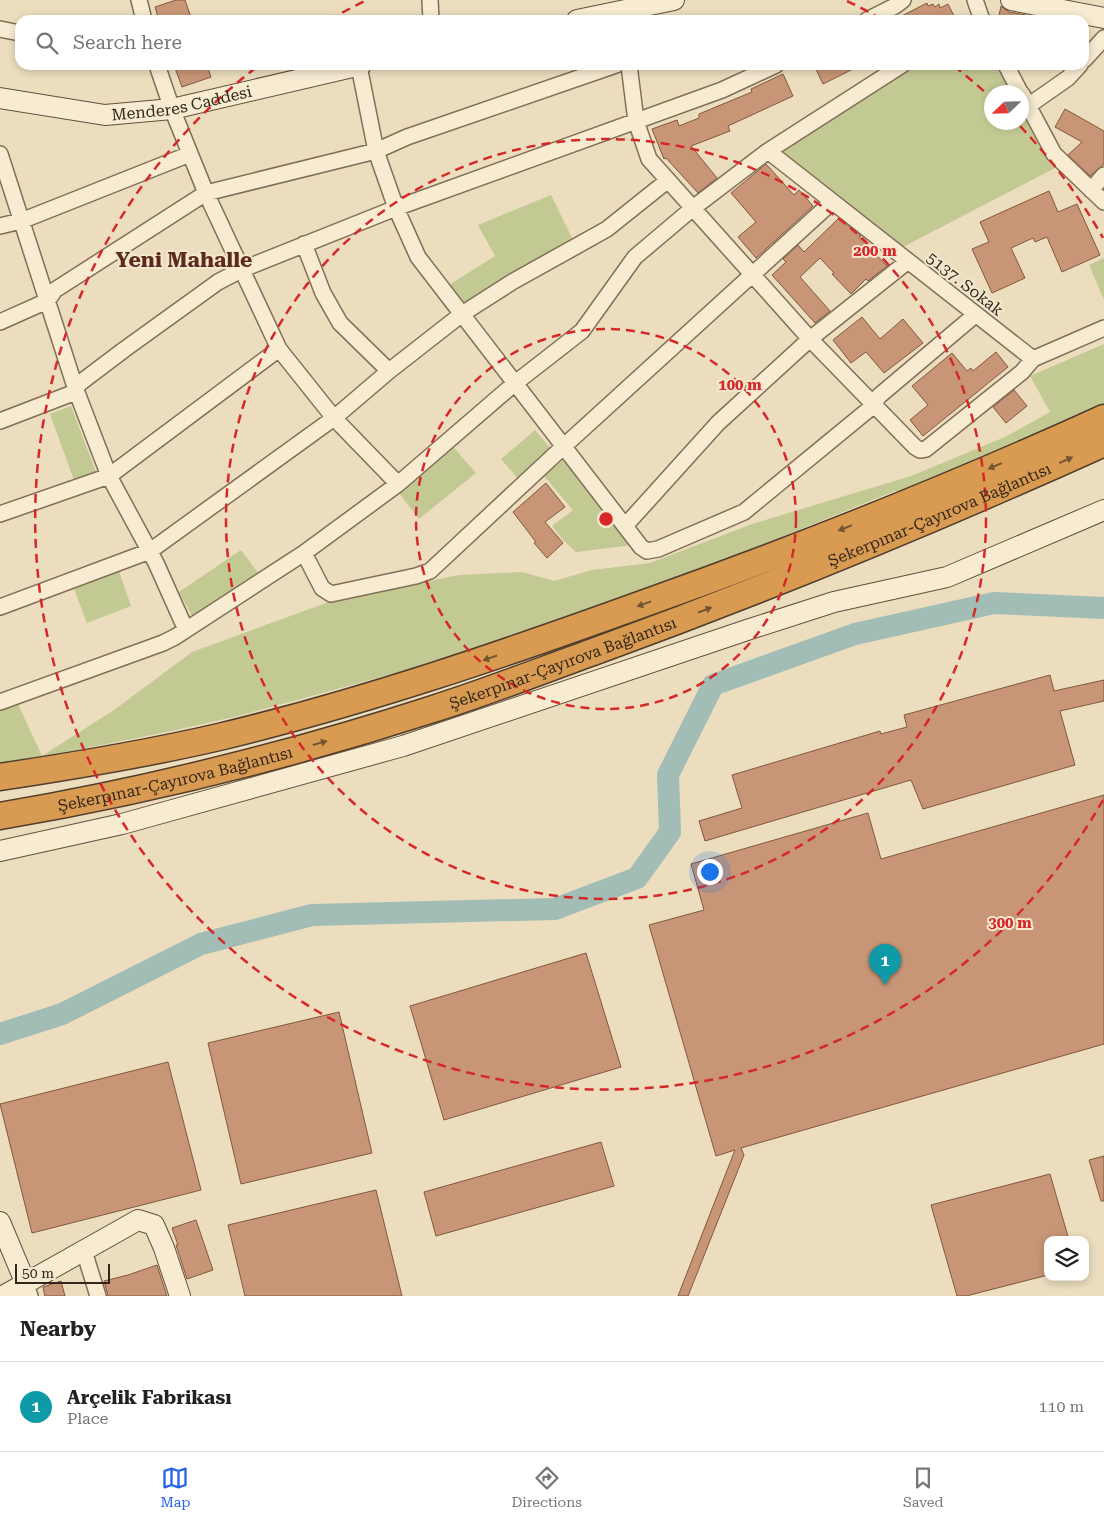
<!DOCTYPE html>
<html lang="en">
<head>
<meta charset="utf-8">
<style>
  body { margin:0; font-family:"Roboto Serif",serif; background:#f2f2f2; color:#222 }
  .controls { position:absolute; right:15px; bottom:15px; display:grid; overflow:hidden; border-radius:10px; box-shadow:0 2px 8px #0003 }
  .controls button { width:45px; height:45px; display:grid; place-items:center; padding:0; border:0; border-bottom:1px solid #e0e0e0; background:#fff; color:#222; font:25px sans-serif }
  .compass { position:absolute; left:984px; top:85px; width:45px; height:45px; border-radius:50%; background:#fff; box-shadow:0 2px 8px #0003; rotate:247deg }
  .scale { position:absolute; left:15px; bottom:12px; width:95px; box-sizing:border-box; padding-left:5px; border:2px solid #33271c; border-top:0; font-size:14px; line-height:18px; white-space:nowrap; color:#33271c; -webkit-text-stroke:4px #f3e8ce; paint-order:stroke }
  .you { position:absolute; left:709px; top:871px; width:18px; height:18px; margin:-12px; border:4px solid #fff; border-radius:50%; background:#1a73e8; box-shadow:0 0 0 8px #1a73e833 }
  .badge { display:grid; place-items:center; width:32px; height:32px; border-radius:50%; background:#2563eb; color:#fff; font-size:16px; font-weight:700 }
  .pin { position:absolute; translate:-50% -41px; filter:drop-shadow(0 1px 2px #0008) }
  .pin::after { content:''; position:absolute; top:26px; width:18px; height:15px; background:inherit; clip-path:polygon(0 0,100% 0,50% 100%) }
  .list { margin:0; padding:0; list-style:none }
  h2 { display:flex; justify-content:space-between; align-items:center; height:65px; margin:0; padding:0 20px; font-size:21px }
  h2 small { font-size:16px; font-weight:400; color:#767676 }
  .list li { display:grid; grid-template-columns:32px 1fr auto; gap:15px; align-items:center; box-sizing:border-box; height:90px; padding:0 20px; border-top:1px solid #e0e0e0 }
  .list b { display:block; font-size:19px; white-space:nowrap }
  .list p { margin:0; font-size:16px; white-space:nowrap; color:#767676 }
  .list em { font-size:16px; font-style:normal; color:#767676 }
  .icon { flex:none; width:28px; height:28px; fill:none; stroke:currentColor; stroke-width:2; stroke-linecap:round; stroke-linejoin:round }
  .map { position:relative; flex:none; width:1104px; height:1296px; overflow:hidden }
  .search { position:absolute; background:#fff; box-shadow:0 2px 8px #0003; left:15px; right:15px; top:15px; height:55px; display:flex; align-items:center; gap:12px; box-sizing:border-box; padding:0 18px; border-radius:15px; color:#767676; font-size:19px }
  .sheet { height:155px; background:#fff }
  nav { display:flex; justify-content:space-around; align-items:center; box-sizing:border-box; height:70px; border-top:1px solid #e0e0e0; background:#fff; font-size:14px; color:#767676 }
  nav a { display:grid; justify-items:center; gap:2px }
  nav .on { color:#2563eb }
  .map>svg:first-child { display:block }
</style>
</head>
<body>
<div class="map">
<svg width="1104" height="1296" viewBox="0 0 1104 1296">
  <rect width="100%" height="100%" fill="#ebddbe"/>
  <path fill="#c3c993" d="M914,65H1000L1015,92H992V122H1022V104L1057,167L899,249L783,158V149Z
    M551,195L573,240L514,273L462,305L449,285L495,256L478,225Z
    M1104,258V300L1089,265Z
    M1104,344V404L973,465L970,462L903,491H895L662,585L421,666L238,716L172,731L0,765V710L18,704L42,756L114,710L192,652L329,602L459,575L522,572L554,581L592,570L650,563L752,524L911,476L1005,437L1050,412L1030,376Z
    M71,406L96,472L74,480L50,414Z
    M535,430L553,451L520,481L501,459Z
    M449,442L476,473L419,519L396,489Z
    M564,459L633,545L576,552L564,541L552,526L573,510L544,476Z
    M241,550L259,574L192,616L179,592Z
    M119,571L131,606L87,623L74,589Z"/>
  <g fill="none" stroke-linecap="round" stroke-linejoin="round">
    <path stroke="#a2bdb5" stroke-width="22" d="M0,1034L62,1014L201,944L312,915L555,909L637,878L670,832L668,775L713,685L855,634L994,603L1104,608"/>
  </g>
  <path fill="#c89676" stroke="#81583f" d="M176,0H185L192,20H159L155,7Z
    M927,3L928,6L933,4L935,7L939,4L940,8L948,4L956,20H894Z
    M1001,6L1009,12L1026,15L1024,20H998Z
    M174,65H207L211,77L182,87Z
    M814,65H861L823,84Z
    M783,74L793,96L728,126L730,131L691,146L717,178L698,193L666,158L664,159L652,129L677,120L679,126L699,118V114L752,92L751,89Z
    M1065,109L1104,131V164L1090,176L1068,155L1082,142L1055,127Z
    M766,164L794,195L799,190L813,206L756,258L738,237L756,222L731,193Z
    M1049,191L1058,212L1077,204L1100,255L1062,272L1047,237L1035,242L1033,238L1011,248L1025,278L992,293L972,249L989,242L980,222Z
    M839,218L861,236L859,237L887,266L868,281L866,279L851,294L832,274L834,273L820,258L800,277L830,311L815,323L772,275L786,262L783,259L798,245L804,252Z
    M862,317L880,339L903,319L923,343L884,373L866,352L851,363L833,340Z
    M996,352L1008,367L923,436L910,420L928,405L912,386L952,353L967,371L971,368L973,371Z
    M1014,390L1027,406L1006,423L993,407Z
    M546,483L565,507L545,522L563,543L547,558L534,543L536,542L513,512Z
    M1050,675L1054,691L1104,680V701L1060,711L1075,765L923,809L911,780L705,841L699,821L742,808L732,775L880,731L881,734L907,727L904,715Z
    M1104,795V1044L741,1148L744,1155L688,1296H678L735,1150L716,1156L649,925L704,910L691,864L868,813L881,859Z
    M586,953L621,1067L444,1120L410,1006Z
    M339,1012L372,1153L241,1184L208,1043Z
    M168,1062L201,1190L32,1233L0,1104Z
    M601,1142L614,1186L436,1236L424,1192Z
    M1104,1156V1201H1101L1089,1160Z
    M1050,1174L1069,1240H1048V1275L966,1296H957L931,1205Z
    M376,1190L402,1296H245L228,1225Z
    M196,1220L213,1270L187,1279L176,1245H178L172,1228Z
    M157,1265L167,1296H108L104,1281L128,1275Z
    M61,1281L65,1296H45L43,1287Z"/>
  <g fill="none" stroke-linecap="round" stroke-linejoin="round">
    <g stroke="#836e58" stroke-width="18">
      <path id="street" d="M139,0L144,20
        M430,0L431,20
        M975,0L982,20
        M867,20L895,6L903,0
        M0,29L20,33
        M1084,60L1104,38
        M157,65L172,109L206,193L279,349L334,418L398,484
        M629,65L636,121L649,159L810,339L915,447L920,450L926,449L1022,372L1033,359
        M1006,65L1020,92
        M359,66L376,151L396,208L418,257L641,547L647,551L658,549L744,512L873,406L879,396L975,315
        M1022,94L1054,154L1104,202
        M1028,106L1068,78L1080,65
        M768,151L1033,359L1104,328
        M0,154L76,390L109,476L156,563L186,630
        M1091,190L1104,175
        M0,226L21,221L190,154
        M304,244L323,293L340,323L389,371
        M0,322L47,301L55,290L206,193L376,151L407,137L616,65
        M0,421L73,393L80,383L125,349L218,282L243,269L396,208L722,90L776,65
        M0,514L109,476L279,349
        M625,526L718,423L810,339L907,262
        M304,553L322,588L331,594L416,576L430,571L563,447L832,202
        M0,607L150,551L334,418L389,371L462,314L512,282L607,229L667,181
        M0,702L163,643L175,637L304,553L398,484L514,384L582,331L635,257L693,208L768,151L902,65
        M84,1251L98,1296
        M26,1284L30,1296"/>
    </g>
    <g stroke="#644f3b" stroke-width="22">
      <g id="secondary">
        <path d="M1011,0L1104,18"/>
        <path d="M577,20L674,0"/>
        <path id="s1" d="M0,98L105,115L172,109L361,65"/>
        <path d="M0,851L122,824L403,746L747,630L834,602L947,577L1104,510"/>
        <path d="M0,1222L26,1284"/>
        <path d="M3,1296L138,1220L154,1225L164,1248L180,1296"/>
      </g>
    </g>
    <g stroke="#503d2c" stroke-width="29">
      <g id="highway">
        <path d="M0,777C73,766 146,754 219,737C365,702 507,653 648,602C802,547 955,486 1104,418"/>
        <path id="s2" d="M0,816C147,791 291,755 433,709C487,692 540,671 593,652C766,589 936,519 1104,443"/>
      </g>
    </g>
    <use href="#street" stroke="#f7ebd1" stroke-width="15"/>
    <use href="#secondary" stroke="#f7ebd1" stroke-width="20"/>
    <use href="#highway" stroke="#d99b51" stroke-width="26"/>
  </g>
  <defs><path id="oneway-solid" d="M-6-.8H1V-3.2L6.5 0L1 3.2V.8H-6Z" transform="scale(1.25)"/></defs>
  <g fill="#755531">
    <use href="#oneway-solid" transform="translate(1066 460) rotate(-24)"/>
    <use href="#oneway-solid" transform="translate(995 466) rotate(157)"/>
    <use href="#oneway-solid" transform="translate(845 528) rotate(158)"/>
    <use href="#oneway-solid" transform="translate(644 604) rotate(160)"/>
    <use href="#oneway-solid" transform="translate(705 610) rotate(-21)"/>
    <use href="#oneway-solid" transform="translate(490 658) rotate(161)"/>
    <use href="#oneway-solid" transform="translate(320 743) rotate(-16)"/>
  </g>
  <g fill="none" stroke="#d62828" stroke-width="2.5" stroke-dasharray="9 6">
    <circle cx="606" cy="519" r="190"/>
    <circle cx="606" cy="519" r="380"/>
    <path d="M1103 800A571 571 0 1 1 258 66M329 20A571 571 0 0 1 365 1M847 1A571 571 0 0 1 883 20M954 66A571 571 0 0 1 988 95M1020 126A571 571 0 0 1 1103 238"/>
  </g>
  <g text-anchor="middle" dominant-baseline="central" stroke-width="4" stroke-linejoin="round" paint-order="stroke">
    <g font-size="16" fill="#33271c" stroke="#f3e8ce">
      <text stroke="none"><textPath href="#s1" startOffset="184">Menderes Caddesi</textPath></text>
      <text transform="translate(965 284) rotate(38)">5137. Sokak</text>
      <text stroke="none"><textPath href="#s2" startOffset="989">Şekerpınar-Çayırova Bağlantısı</textPath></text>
      <text stroke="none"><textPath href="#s2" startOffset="584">Şekerpınar-Çayırova Bağlantısı</textPath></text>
      <text stroke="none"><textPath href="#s2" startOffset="179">Şekerpınar-Çayırova Bağlantısı</textPath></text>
    </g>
    <g font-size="21" font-weight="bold" fill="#5e291d" stroke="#f3e8ce">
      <text x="184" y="260">Yeni Mahalle</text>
    </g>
  </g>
  <circle cx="606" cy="519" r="8" fill="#d62828" stroke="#f3e8ce" stroke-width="2.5"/>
  <g font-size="15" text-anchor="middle" font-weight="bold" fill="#d62828" stroke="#f3e8ce" stroke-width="4" stroke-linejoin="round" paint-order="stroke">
    <text x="875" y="256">200 m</text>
    <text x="740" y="390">100 m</text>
    <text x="1010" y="928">300 m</text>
  </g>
</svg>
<div class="controls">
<button><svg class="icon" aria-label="layers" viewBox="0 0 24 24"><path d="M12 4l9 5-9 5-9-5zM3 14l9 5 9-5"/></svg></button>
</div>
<svg class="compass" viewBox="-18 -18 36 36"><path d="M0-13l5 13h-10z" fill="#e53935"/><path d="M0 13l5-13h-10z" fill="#767676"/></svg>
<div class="scale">50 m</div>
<div class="you"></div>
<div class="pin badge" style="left:885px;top:985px;background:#0f9aa8">1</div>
<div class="search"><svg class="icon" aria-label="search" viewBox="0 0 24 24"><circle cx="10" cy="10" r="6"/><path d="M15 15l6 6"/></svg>Search here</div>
</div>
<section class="sheet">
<h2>Nearby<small></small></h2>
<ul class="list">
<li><span class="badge" style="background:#0f9aa8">1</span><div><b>Arçelik Fabrikası</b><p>Place</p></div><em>110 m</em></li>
</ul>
</section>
<nav>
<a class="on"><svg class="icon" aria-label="map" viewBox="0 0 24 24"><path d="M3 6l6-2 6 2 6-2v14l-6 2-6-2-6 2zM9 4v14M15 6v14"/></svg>Map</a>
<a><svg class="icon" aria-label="directions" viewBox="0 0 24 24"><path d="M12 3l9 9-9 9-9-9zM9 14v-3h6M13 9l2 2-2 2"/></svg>Directions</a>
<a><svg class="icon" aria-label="saved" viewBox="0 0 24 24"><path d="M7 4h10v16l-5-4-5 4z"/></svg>Saved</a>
</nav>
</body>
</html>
